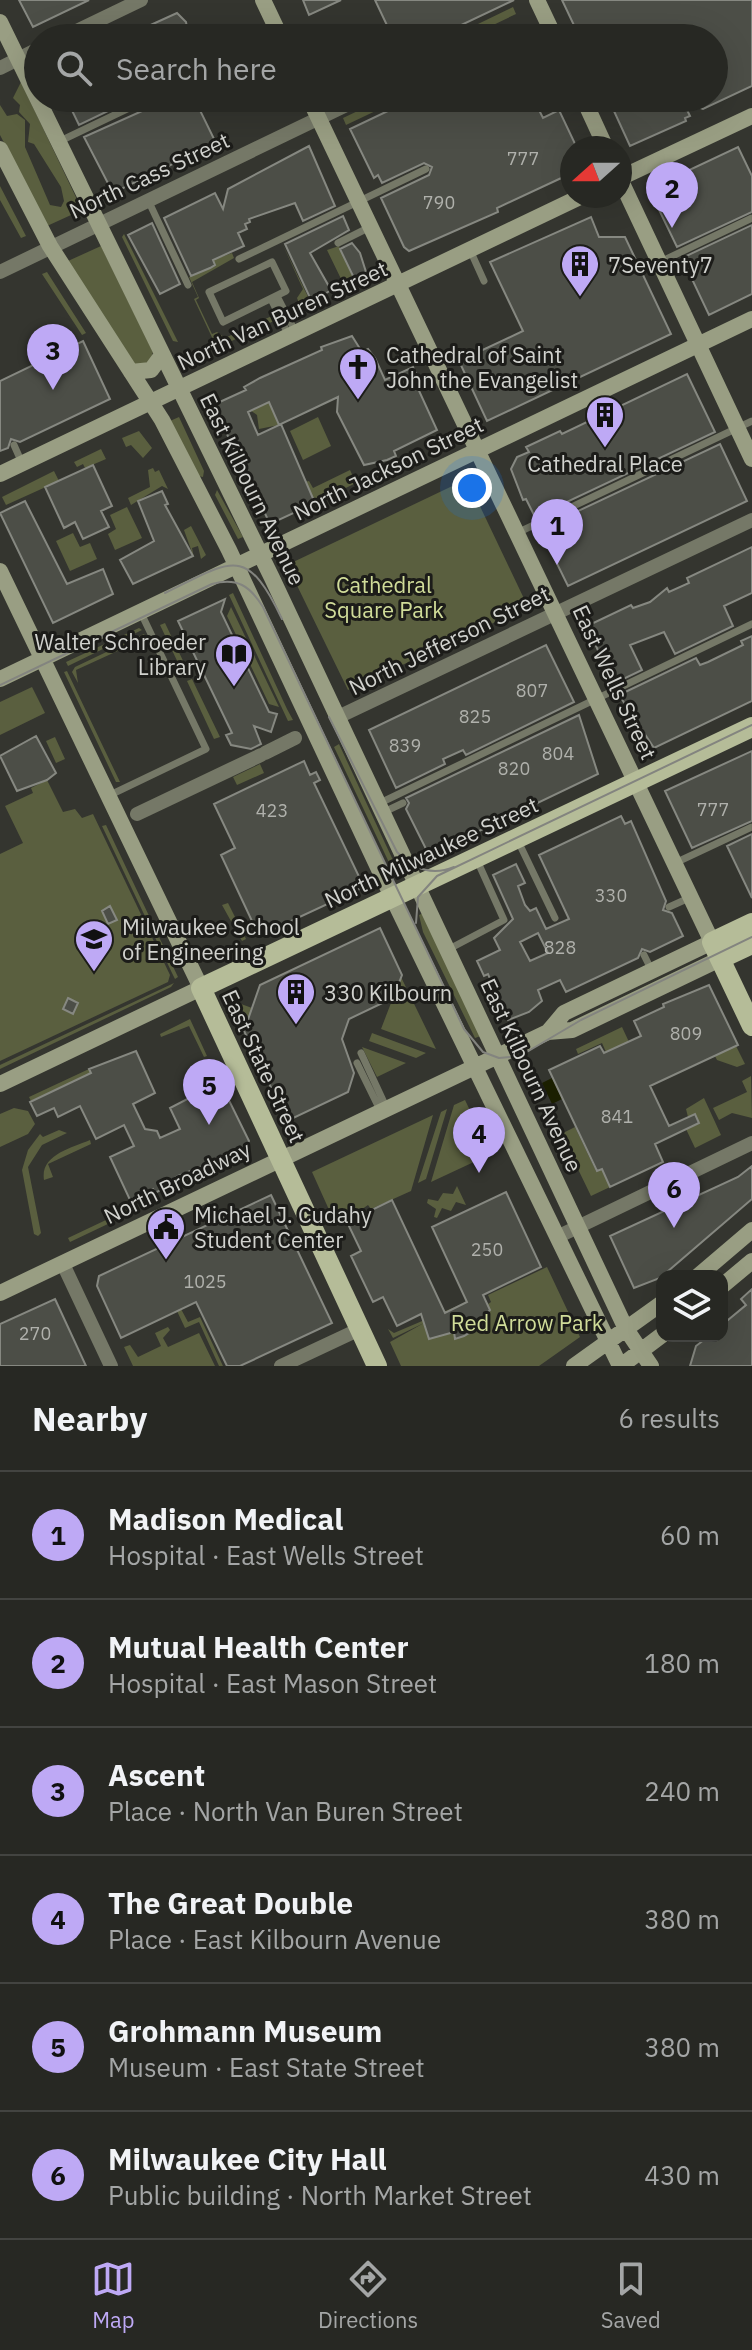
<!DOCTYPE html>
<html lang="en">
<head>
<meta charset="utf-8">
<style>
  body { margin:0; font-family:"IBM Plex Sans",sans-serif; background:#333430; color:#f1f3f6 }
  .controls { position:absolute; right:24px; bottom:24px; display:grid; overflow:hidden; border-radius:16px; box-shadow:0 8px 32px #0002 }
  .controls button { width:72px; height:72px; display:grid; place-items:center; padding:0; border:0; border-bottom:2px solid #434441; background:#272823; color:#f1f3f6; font:40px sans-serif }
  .compass { position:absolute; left:560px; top:136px; width:72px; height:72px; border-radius:50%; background:#272823; box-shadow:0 8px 32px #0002; rotate:249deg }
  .you { position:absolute; left:472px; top:488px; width:28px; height:28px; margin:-20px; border:6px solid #fff; border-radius:50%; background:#1a73e8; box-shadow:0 0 0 12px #1a73e833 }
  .badge { display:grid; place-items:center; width:52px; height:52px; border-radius:50%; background:#bea9f5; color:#111; font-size:26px; font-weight:700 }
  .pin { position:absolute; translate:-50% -66px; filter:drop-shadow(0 2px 4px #0008) }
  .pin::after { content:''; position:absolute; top:42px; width:28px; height:24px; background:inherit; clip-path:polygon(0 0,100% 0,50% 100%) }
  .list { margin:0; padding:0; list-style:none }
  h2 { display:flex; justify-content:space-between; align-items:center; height:104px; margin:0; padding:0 32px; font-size:34px }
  h2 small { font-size:26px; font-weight:400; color:#a4a6a6 }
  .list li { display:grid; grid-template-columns:52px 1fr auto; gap:24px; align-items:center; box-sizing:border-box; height:128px; padding:0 32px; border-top:2px solid #434441 }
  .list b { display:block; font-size:30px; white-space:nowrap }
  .list p { margin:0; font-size:26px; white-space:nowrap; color:#a4a6a6 }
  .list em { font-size:26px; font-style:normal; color:#a4a6a6 }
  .icon { flex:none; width:44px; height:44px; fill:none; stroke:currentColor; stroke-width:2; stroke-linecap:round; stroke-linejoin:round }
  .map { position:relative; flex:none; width:752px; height:1366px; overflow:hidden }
  .search { position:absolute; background:#272823; box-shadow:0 8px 32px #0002; left:24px; right:24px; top:24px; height:88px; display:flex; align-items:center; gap:20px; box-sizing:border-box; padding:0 28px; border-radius:44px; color:#a4a6a6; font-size:30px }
  .sheet { height:872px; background:#272823 }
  nav { display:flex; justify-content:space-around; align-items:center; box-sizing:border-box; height:112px; border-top:2px solid #434441; background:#272823; font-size:22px; color:#a4a6a6 }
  nav a { display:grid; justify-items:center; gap:4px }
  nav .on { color:#bea9f5 }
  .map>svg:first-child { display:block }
</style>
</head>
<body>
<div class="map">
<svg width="752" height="1366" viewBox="0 0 752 1366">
  <rect width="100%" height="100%" fill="#34352f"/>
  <path fill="#5a5f3f" d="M513,7L516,14L466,38H449Z
    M21,82L82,210L47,226L0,135V105L7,116L17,114L25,120V147L50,205L61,207L64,201L61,187L34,144L28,142L30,124L19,112L20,105L13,98Z
    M385,98H403L346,125L343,118Z
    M0,186L26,236L21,238L0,200Z
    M124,234L178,342L173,341L122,237Z
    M282,243L311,303L290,313L288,309L299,303L297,298L303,289Z
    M101,246L153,352L149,366H136L68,261Z
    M339,246L354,278L343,283L327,250Z
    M232,253L234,258L192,282L199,298L196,300L212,334L217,332L225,338L276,314L278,319L217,348L194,299L198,297L189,277L210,268L213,260Z
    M47,272L86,333L82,335L42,274Z
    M269,402L279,425L259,429L257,415L250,410Z
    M179,417L204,471L203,477L198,476L170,421Z
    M318,417L331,446L303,460L290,431Z
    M139,431L152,448L143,458L131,445L126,447L122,438Z
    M101,449L106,459L85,468L83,464L77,467L74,462Z
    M153,468L155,472L159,470L168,489L162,486L131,505L128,498L150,487L148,470Z
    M350,470L356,483L315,503L305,482L309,481L313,488Z
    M54,471L59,481L6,505L2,497Z
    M467,479L528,607L348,690L287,565Z
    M217,490L243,537L238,539L215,495Z
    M127,507L142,538L115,550L108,534L116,529L110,515Z
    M191,526L206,555L201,559L198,546L192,548L194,558L184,530Z
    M73,533L80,547L90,543L97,559L70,571L56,541Z
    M233,593L287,709L293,720L288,721L229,595Z
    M231,607L279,707L269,704L227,616Z
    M165,623L186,667L181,669L160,625Z
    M139,628L142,630L68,666L66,662Z
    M144,634L146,638L76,670L78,683L72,672L75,667Z
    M67,671L120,782H116L64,672Z
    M192,679L220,737L214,739L187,681Z
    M32,687L45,713L0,735V702Z
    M55,737L65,759L56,763L46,741Z
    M339,744L398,871L394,873L334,747Z
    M260,764L264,773L237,785L233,777Z
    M47,780L63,812L75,809L82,818L93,814L170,975L168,982L0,1061V854L23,843L5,806L33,793L31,788Z
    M106,825L178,977L175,979L172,973L102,826Z
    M228,903L246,939L242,941L222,905Z
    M426,912L481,1036L475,1038L423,932L419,915Z
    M401,977L436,1049L381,1029Z
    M174,983L171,987L0,1069V1065Z
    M233,1001L252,1008L244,1031L230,1003Z
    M190,1019L207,1056L204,1057L189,1026L161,1037L160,1034Z
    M622,1027L629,1042L606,1052L602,1043L578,1054L576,1049Z
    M372,1033L426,1053L416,1058L369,1041Z
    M736,1046L745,1064L737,1067L717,1060L715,1056Z
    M362,1047L406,1063L377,1077Z
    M89,1069L91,1073L31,1101L29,1097Z
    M751,1076L752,1118L732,1113L719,1120L713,1108L747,1092L742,1081Z
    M704,1098L721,1135L695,1148L686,1129L695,1114L688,1117L686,1109Z
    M465,1100L491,1154L431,1182L454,1105Z
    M14,1108L28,1111L35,1124L28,1134L0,1147V1114Z
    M447,1109L426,1179L418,1183L441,1112Z
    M433,1115L411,1191L371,1209L368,1205L348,1219L335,1223L312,1172Z
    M575,1127L596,1171L602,1169L610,1187L591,1196L561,1134Z
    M59,1130L67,1133L42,1145L28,1167L41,1233L38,1236L34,1234L22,1170L28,1150L40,1134L43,1137Z
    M90,1140L91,1144L48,1164L53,1177L44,1180C40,1155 71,1148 90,1140Z
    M457,1186L466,1205L456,1202L451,1211L442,1208L437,1218L434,1217L436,1209L427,1203L428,1199L438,1201L443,1193L453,1194Z
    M127,1210L131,1213L70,1242L68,1238Z
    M547,1267L580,1337L539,1366H401L390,1342L424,1323L393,1338L388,1329L394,1333L483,1295L488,1304L491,1302L488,1295Z
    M181,1309L188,1322L200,1317L223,1366H219L199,1322L185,1328L177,1311Z
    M168,1327L170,1330L163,1338L168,1347L199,1333L215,1366H133L124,1347L130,1345L138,1357L161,1346L155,1333Z"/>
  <path fill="#1b1f00" d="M552,1078L562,1099L552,1104L542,1083Z"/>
  <path fill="#4c4e47" stroke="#868881" stroke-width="2" fill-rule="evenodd" d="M19,0H89L33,27Z
    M303,0H341L309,15Z
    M375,0H514L434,38H393Z
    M562,0H752V86L703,109L683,102L690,116L685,118L686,121L630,146L608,98H714V38H580Z
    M177,13L186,22L189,38H122Z
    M66,98H135L79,125Z
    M171,98H194L216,143L113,193L84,137Z
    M415,98H533L543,118L559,110L577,148H572V173L497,208L498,212L409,251L404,247L381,198L429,175L432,167L424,163L382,183L378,175L374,178L350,129Z
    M309,146L335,206L303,221L295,203L249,219L250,222L245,224L247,229L238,233L244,246L213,260L215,265L210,268L191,276L164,218L215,193L223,209L228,189Z
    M738,147L752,176V212L677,247L649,189Z
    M343,216L349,230L310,253L331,290L312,302L285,244Z
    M591,217L599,237H625L671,334L487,421L459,361L523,331L490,262Z
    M152,223L180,284L160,294L128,235Z
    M752,225V294L709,315L682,258Z
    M352,243L360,253L366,272L354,278L340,249Z
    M352,336L362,352L368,349L375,358L385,380L413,367L419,380L415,382L437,430L394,451L396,456L387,460L364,465L337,412L338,397L279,425L269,402L248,412L258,435L281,424L315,503L270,524L213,405L246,390L244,387L260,378L322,350L321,347Z
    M83,341L110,399L20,442L11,439L8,448L0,451V381Z
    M687,374L715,432L535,517L526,499L523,500L511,469L517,457L529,452L526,447L560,431L562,434Z
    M720,444L747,501L568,586L540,529Z
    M93,465L112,506L101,511L109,527L83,539L75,522L64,528L45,487Z
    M162,491L168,504L165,505L193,556L133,584L120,560L154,541L138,501Z
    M25,501L67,584L103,569L113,594L53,623L0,513Z
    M752,547V593L724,606L733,626L675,654L664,632L630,645L642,670L613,684L587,626L631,605L633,608L650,602L667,588L669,592L689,583L687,578Z
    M225,599L221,612L269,712L277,714L271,732L254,726L261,744L251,749L231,745L226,735L232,733L178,621Z
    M752,636V701L654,748L619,695L696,658L700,665L708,662L743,645L741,641Z
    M546,645L574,702L466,755L463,750L443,759L445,764L396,788L369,730Z
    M579,715L598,774L429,855L406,809L409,803L406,798Z
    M36,736L56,773L47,780L17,791L0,756Z
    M752,751V821L692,848L665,791Z
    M304,761L310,775L316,772L320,780L314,783L364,887L259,936L221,855L235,848L214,804Z
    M621,816L625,824L631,821L666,901L663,910L672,913L683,936L650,952L642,949L638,958L566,992L560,980L538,990L542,1001L529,1012L508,1020L488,974L484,976L477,961L500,950L494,938L513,919L493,875L516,864L525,883L518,886L525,905L530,911L536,908L546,929L569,919L539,855ZM538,933L548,953L530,961L520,942Z
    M752,834V898L727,846Z
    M110,906L117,920L108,924L102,911Z
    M380,928L402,975L393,998L349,1019L342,1039L354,1073L348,1092L287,1121L244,1031L260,985Z
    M709,985L738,1045L650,1086L669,1126L695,1114L699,1123L655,1144L663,1162L610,1187L602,1169L597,1171L549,1070L600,1046L604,1053L641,1036L634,1021L664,1007L663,1004Z
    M68,998L78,1003L73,1014L63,1009Z
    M136,1051L155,1093L133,1104L145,1129L157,1131L160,1138L180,1129L170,1108L220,1082L249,1141L243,1150L178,1176L162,1185L163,1189L155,1193L153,1189L130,1200L110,1157L134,1146L124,1125L96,1139L80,1106L58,1117L54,1108L37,1116L30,1102L91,1073L89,1069Z
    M752,1166V1199L660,1278L634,1288L610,1236L738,1177Z
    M506,1192L541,1267L483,1295L490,1310L477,1324L479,1327L464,1336L455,1339L454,1332L429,1339L421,1314L397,1326L383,1297L373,1302L351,1256L361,1251L347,1222L392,1200L445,1313L467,1302L432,1227Z
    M271,1195L332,1323L240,1366H227L196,1302L121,1338L97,1286L99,1276Z
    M752,1289V1366H690L696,1346L709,1336H722V1325L746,1305L741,1299Z
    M55,1299L86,1366H0V1324Z"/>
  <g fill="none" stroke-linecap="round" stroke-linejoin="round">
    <path stroke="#757867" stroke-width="7" d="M58,142L150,98
      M148,200L188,285
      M338,243L370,227
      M470,250L484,281
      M239,259L426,169
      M272,262L286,291L223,322L209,292Z
      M660,262L752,218
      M277,296L296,333
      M271,299L289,336
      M14,445L22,463
      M517,533L752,421
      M108,796L206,749L141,613
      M380,803L752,624
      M384,812L403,803
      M518,841L555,918
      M675,863L752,827
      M669,907L689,898
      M449,949L504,920L476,858
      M644,955L652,971
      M361,1053L387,1109
      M357,1063L380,1110"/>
    <path stroke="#757867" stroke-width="14" d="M62,38L141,0
      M0,68L38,49
      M0,272L361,98
      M338,717L752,520
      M265,753L295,738
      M137,814L261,755
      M557,1237L752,1143
      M63,1264L111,1366
      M281,1366L360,1329"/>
    <path stroke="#999e83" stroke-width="16" d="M263,0L281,38
      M537,0L555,38
      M0,22L272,578L626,1329L651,1366
      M583,98L606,148
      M0,149L50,246L162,420L229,550L384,880L620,1366
      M620,178L752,116
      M620,179L752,459
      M131,372L151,370L162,355
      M0,474L582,196
      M0,571L201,988L0,1084
      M0,679L752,319
      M548,1032L572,1030L720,959
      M698,1276L752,1230
      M722,1286L752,1261
      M0,1293L548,1032L564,1013L712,942L309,98
      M574,1366L662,1303
      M621,1366L662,1335"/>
    <path stroke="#b5bc98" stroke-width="20" d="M752,923L712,942L752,1026
      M720,959L752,944
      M377,1366L201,988L752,727"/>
    <path stroke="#83847f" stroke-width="2" d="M165,593C231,561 246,543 282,619
      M0,685L212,584C237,577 250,586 263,607L464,1029L483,1052L499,1058L520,1056L581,1020L752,937
      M329,717L397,852C413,869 432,876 454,867
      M416,923L418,897L437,876L752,725"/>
  </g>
  <defs>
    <g id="building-pin" transform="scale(2)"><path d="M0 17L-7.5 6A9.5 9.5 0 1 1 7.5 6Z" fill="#bea9f5" stroke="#1c1c19"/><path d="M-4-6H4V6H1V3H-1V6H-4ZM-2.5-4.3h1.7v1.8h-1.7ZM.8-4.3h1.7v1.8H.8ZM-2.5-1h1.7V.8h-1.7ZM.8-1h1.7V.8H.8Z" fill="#111"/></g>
    <g id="church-pin" transform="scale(2)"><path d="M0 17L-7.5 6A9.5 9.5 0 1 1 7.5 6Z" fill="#bea9f5" stroke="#1c1c19"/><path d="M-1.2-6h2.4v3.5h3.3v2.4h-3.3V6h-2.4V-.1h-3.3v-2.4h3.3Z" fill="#111"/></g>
    <g id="library-pin" transform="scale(2)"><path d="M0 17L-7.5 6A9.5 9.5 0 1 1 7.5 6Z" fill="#bea9f5" stroke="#1c1c19"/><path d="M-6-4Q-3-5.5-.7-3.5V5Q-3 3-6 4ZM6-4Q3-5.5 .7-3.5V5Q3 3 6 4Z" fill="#111"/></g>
    <g id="university-pin" transform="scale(2)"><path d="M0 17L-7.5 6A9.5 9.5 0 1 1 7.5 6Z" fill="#bea9f5" stroke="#1c1c19"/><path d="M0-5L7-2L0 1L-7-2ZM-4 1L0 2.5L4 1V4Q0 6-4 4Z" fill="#111"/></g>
    <g id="civic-pin" transform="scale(2)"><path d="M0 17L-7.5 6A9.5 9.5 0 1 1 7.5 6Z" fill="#bea9f5" stroke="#1c1c19"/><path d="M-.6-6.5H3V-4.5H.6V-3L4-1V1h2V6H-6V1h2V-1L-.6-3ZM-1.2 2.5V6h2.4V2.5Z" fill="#111"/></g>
  </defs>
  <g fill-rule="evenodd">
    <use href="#building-pin" x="580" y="264"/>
    <use href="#church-pin" x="358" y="367"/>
    <use href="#building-pin" x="605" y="415"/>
    <use href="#library-pin" x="234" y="654"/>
    <use href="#university-pin" x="94" y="939"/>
    <use href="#building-pin" x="296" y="992"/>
    <use href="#civic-pin" x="166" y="1227"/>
  </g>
  <g text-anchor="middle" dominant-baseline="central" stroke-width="6" stroke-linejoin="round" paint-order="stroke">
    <g font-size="18" fill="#b0b1ac">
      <text x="523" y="158">777</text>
      <text x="439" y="202">790</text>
      <text x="532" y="690">807</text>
      <text x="475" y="716">825</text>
      <text x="405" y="745">839</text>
      <text x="558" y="753">804</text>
      <text x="514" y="768">820</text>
      <text x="713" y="809">777</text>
      <text x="272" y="810">423</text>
      <text x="611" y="895">330</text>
      <text x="560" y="947">828</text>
      <text x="686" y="1033">809</text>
      <text x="617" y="1116">841</text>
      <text x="487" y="1249">250</text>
      <text x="205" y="1281">1025</text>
      <text x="35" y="1333">270</text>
    </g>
    <g font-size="22" fill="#d1d2ce" stroke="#1c1c19">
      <text transform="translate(149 175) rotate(-25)">North Cass Street</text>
      <text transform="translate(282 315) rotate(-25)">North Van Buren Street</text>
      <text transform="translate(388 468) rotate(-26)">North Jackson Street</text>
      <text transform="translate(253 489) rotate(64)">East Kilbourn Avenue</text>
      <text transform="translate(449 640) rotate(-26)">North Jefferson Street</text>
      <text transform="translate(615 682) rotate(65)">East Wells Street</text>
      <text transform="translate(431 852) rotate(-25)">North Milwaukee Street</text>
      <text transform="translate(264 1066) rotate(65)">East State Street</text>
      <text transform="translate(532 1075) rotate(65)">East Kilbourn Avenue</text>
      <text transform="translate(177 1182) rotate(-26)">North Broadway</text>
    </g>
    <g font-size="22" fill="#d1d2ce" stroke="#1c1c19" text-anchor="start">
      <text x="608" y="264">7Seventy7</text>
      <text x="386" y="354">Cathedral of Saint<tspan x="386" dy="25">John the Evangelist</tspan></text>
      <text x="605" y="463" text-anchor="middle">Cathedral Place</text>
      <text x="206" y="641" text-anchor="end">Walter Schroeder<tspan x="206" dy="25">Library</tspan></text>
      <text x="122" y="926">Milwaukee School<tspan x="122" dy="25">of Engineering</tspan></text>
      <text x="324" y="992">330 Kilbourn</text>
      <text x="194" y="1214">Michael J. Cudahy<tspan x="194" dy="25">Student Center</tspan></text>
    </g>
    <g font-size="22" fill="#d0dc99" stroke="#1c1c19">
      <text x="384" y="584">Cathedral<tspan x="384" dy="25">Square Park</tspan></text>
      <text x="527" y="1322">Red Arrow Park</text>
    </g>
  </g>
</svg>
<div class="controls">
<button><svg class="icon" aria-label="layers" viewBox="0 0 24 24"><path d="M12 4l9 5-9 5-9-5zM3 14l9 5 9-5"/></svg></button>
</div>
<svg class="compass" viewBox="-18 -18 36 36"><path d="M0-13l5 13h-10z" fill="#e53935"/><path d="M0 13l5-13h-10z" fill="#a4a6a6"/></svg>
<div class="you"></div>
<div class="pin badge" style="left:557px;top:565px">1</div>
<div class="pin badge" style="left:672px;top:228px">2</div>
<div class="pin badge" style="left:53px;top:390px">3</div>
<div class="pin badge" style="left:479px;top:1173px">4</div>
<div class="pin badge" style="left:209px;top:1125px">5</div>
<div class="pin badge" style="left:674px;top:1228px">6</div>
<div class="search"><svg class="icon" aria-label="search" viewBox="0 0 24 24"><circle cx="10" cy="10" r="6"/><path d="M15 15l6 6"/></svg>Search here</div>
</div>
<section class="sheet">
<h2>Nearby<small>6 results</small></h2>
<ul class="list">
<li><span class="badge">1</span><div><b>Madison Medical</b><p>Hospital · East Wells Street</p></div><em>60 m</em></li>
<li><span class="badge">2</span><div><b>Mutual Health Center</b><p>Hospital · East Mason Street</p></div><em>180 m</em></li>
<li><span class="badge">3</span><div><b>Ascent</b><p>Place · North Van Buren Street</p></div><em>240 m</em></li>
<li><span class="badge">4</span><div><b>The Great Double</b><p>Place · East Kilbourn Avenue</p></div><em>380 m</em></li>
<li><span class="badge">5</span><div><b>Grohmann Museum</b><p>Museum · East State Street</p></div><em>380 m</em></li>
<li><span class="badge">6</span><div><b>Milwaukee City Hall</b><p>Public building · North Market Street</p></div><em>430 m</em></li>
</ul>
</section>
<nav>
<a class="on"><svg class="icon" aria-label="map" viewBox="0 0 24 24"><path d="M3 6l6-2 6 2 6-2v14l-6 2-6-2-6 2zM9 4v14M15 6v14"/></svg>Map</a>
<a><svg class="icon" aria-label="directions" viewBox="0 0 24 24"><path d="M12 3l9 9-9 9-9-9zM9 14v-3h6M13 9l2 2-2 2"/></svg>Directions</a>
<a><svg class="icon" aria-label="saved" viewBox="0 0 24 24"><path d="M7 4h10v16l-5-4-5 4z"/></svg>Saved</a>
</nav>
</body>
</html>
